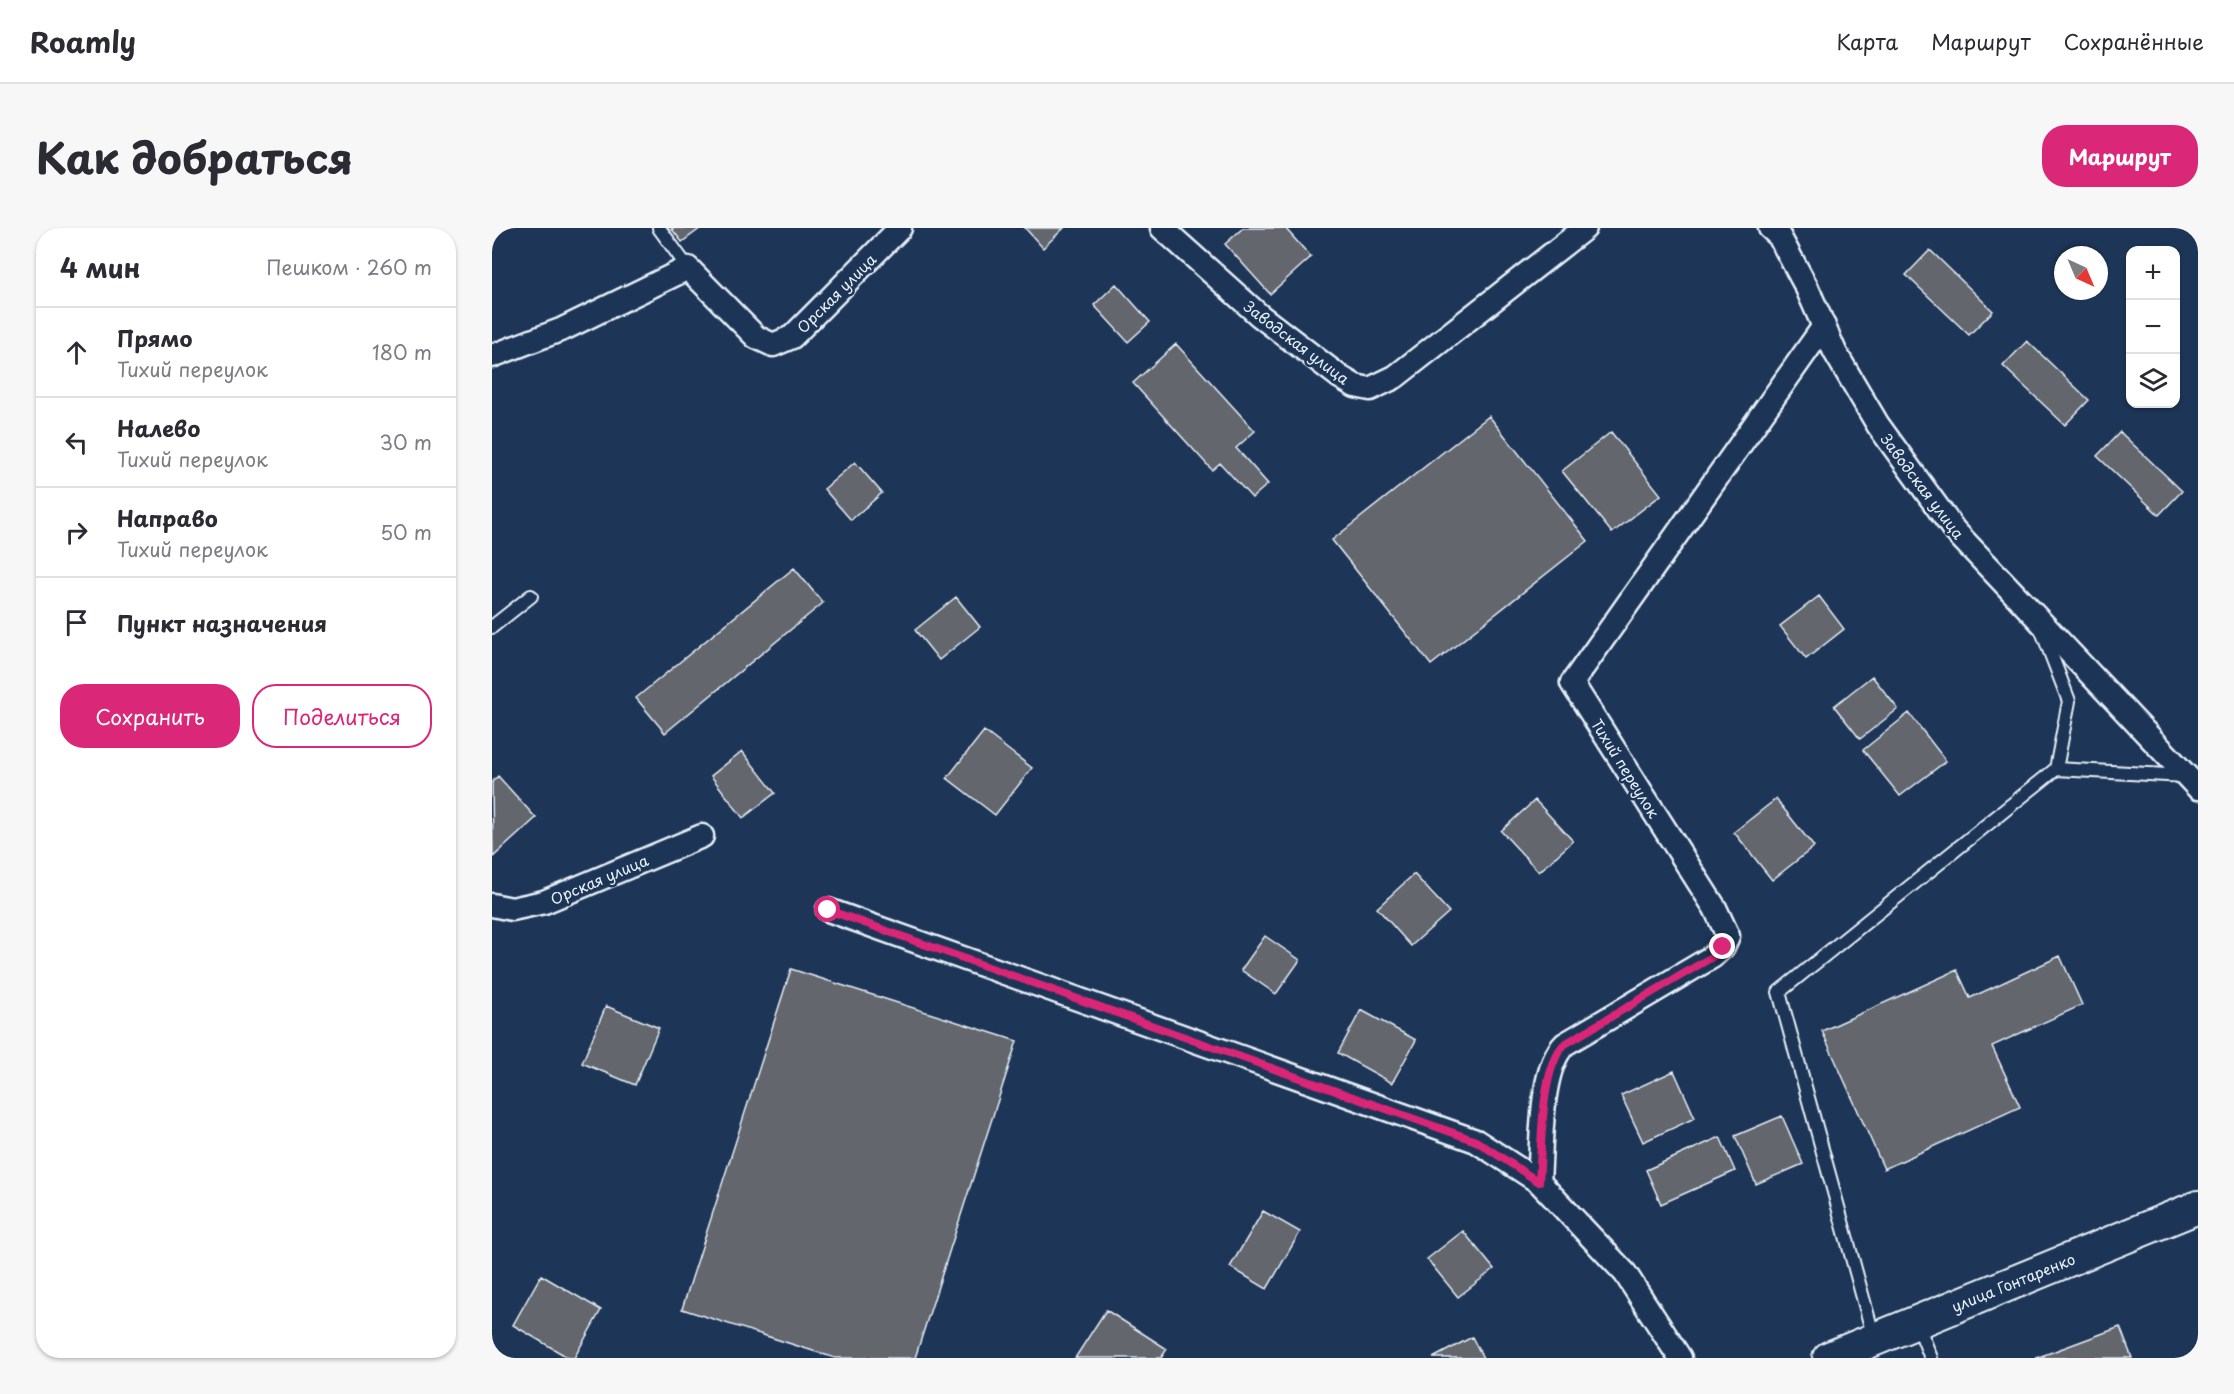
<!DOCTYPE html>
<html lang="ru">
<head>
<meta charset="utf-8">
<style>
  body { margin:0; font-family:"Playpen Sans",sans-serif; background:#f7f7f7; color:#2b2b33 }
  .controls { position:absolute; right:18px; top:18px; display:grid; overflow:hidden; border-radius:12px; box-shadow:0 2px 4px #0004 }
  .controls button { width:54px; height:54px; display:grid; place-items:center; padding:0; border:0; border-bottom:2px solid #e1e1e2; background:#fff; color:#2b2b33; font:30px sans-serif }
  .compass { position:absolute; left:1562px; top:18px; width:54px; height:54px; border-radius:50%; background:#fff; box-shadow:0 2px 4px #0004; rotate:136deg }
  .stop { position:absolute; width:18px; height:18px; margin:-14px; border:4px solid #db2777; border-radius:50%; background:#fff }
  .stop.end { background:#db2777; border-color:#fff; box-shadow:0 2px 6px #0008 }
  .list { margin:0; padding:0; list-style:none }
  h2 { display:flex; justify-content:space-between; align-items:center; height:78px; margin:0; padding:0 24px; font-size:26px }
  h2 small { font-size:20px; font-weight:400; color:#7c7c81 }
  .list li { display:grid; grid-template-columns:39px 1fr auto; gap:18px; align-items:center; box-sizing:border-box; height:90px; padding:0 24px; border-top:2px solid #e1e1e2 }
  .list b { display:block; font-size:22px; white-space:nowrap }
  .list p { margin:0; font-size:20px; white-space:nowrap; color:#7c7c81 }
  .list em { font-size:20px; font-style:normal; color:#7c7c81 }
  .actions { display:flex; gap:12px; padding:18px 24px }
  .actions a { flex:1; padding:14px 0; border:2px solid #db2777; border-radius:24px; text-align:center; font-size:21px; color:#db2777 }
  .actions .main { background:#db2777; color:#fff }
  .icon { flex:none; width:33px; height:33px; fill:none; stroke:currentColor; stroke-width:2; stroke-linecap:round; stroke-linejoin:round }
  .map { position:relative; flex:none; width:1706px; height:1130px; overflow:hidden; border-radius:24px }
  header { display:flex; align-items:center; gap:36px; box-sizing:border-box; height:84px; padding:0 30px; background:#fff; border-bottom:2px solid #e1e1e2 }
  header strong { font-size:28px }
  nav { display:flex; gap:33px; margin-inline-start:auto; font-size:21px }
  .intro { display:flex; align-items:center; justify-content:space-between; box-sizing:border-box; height:144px; padding:0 36px }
  h1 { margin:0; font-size:42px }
  .button { padding:15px 27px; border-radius:24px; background:#db2777; color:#fff; font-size:21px; font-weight:700 }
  main { display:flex; gap:36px; padding:0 36px }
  aside { flex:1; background:#fff; border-radius:24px; box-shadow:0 2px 4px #0004 }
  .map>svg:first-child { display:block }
</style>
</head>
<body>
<header>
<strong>Roamly</strong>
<nav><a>Карта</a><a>Маршрут</a><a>Сохранённые</a></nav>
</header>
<div class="intro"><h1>Как добраться</h1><a class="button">Маршрут</a></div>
<main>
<aside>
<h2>4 мин<small>Пешком · 260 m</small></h2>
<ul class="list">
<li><svg class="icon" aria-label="ahead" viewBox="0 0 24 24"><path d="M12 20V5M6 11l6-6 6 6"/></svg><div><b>Прямо</b><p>Тихий переулок</p></div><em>180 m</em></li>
<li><svg class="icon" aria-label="left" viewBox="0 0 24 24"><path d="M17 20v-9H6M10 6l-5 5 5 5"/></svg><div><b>Налево</b><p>Тихий переулок</p></div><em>30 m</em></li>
<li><svg class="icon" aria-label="right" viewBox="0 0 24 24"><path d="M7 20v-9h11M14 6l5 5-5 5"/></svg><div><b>Направо</b><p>Тихий переулок</p></div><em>50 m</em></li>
<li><svg class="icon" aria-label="arrive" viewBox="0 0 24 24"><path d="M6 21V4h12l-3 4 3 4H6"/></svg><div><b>Пункт назначения</b></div></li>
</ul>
<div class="actions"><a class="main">Сохранить</a><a>Поделиться</a></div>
</aside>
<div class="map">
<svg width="1706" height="1130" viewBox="0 0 1706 1130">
  <rect width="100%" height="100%" fill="#1d3557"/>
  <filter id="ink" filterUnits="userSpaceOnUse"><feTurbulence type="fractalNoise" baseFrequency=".0167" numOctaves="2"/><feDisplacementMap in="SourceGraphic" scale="12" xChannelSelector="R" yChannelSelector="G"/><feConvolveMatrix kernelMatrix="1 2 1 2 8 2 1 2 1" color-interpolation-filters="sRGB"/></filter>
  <g filter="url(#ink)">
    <path fill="#63666d" stroke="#e8f1f8" stroke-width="1.5" d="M179,0H209L190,14Z
      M533,0H572L551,20Z
      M751,0H793L819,29L778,66L733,16Z
      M1438,22L1501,83L1477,107L1414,47Z
      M624,56L658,94L636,114L602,77Z
      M1535,113L1597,172L1573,197L1511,138Z
      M684,116L763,203L744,220L776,256L760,270L728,235L720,242L641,155Z
      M997,188L1096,313L939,437L840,312Z
      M1119,204L1169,267L1120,305L1070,243Z
      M1628,204L1690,263L1667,287L1605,228Z
      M363,234L390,265L359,292L332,261Z
      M302,340L331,375L173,505L144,470Z
      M1327,368L1352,401L1314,431L1288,398Z
      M464,369L488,399L447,432L423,402Z
      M1380,448L1406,481L1368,511L1342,478Z
      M1417,485L1454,533L1408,568L1371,522Z
      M492,503L540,540L503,587L455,550Z
      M250,523L283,565L251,590L219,548Z
      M6,548L44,590L1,629L0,554Z
      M1284,571L1322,619L1280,652L1242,604Z
      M1043,572L1081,613L1047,644L1009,603Z
      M922,646L957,684L919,718L885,680Z
      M773,708L808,732L784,766L749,742Z
      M1568,728L1590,777L1500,818L1528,879L1392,941L1330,803L1465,742L1478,770Z
      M299,741L525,813L423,1130H343L190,1081Z
      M114,778L167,800L143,857L90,835Z
      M869,782L924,812L900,855L846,825Z
      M1182,843L1203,890L1151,914L1129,867Z
      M1290,888L1311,936L1264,956L1243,908Z
      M1228,909L1243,943L1169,976L1154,942Z
      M771,983L808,1004L775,1061L738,1039Z
      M971,1003L1002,1041L966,1069L935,1031Z
      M49,1047L109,1082L82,1130H77L21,1097Z
      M614,1082L675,1121L669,1130H583Z
      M1628,1099L1640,1130H1544Z
      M980,1109L991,1130H941Z"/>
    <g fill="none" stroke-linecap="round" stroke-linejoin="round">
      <g stroke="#e8f1f8" stroke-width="16">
        <path id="lane" d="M167,0L196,40
          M0,399L39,368
          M1550,403L1577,473L1564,541L1693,548
          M1425,1095L1439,1130
          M1382,1110L1287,764L1564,541"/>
      </g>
      <g stroke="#e8f1f8" stroke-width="27">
        <path id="street" d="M670,0L767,87L848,149L863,158L878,161L903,149L1093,0
          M1278,0L1287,8L1315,60L1343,124L1386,197L1462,302L1706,560
          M0,128L71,101L196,40L264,109L281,117L300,109L408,0
          M0,677L20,681L52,674L210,608
          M336,682L984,913L1047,954L1133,1045L1188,1130
          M1047,954C1050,917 1047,841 1073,816L1220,729L1231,719L1236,708L1223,680L1080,455L1332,98"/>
      </g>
      <g stroke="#e8f1f8" stroke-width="36">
        <path id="secondary" d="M1337,1130L1706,979"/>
      </g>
      <use href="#lane" stroke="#1d3557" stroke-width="12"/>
      <use href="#street" stroke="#1d3557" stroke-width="22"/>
      <use href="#secondary" stroke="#1d3557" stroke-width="32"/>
    </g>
  </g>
  <g fill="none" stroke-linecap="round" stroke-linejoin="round" filter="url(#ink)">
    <path stroke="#db2777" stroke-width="8" d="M336,682L984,913L1047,954C1050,917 1048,841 1073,816L1220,729L1231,719"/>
  </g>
  <g text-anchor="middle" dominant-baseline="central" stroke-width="5" stroke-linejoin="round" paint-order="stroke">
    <g font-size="15" fill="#e8f1f8" stroke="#1d3557">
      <text transform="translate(344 65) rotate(-45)">Орская улица</text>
      <text transform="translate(805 114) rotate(37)">Заводская улица</text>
      <text transform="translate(1431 258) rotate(53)">Заводская улица</text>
      <text transform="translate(1134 540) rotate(58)">Тихий переулок</text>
      <text transform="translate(107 651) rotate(-23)">Орская улица</text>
      <text transform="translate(1521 1054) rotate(-22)">улица Гонтаренко</text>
    </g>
  </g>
</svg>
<div class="controls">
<button>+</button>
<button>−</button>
<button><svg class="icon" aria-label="layers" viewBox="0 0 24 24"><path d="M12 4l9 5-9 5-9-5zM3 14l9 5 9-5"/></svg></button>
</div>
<svg class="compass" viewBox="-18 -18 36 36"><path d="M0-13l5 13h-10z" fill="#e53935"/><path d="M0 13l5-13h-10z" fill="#7c7c81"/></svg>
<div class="stop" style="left:336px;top:682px"></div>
<div class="stop end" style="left:1231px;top:719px"></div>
</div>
</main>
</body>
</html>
